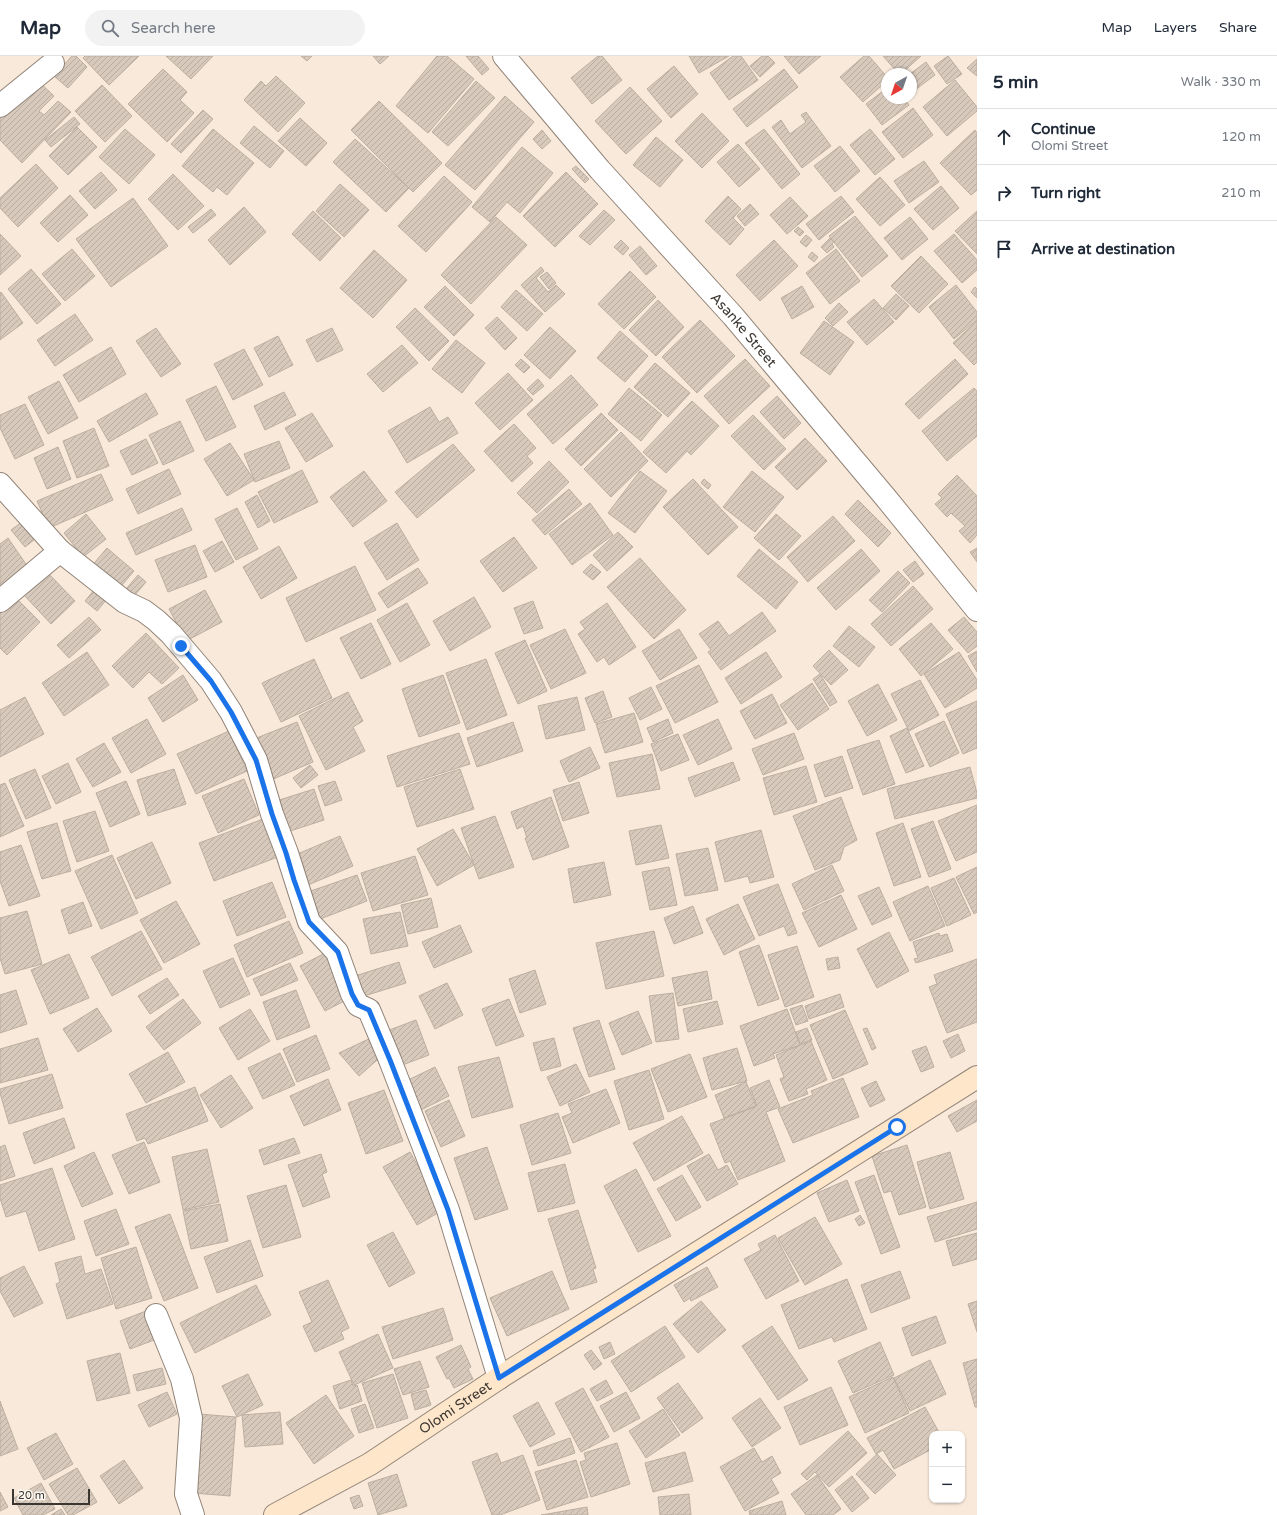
<!DOCTYPE html>
<html lang="en">
<head>
<meta charset="utf-8">
<style>
  body { margin:0; font-family:"Varela Round",sans-serif; background:#f2f2f3; color:#1f2937 }
  .controls { position:absolute; right:12px; bottom:12px; display:grid; overflow:hidden; border-radius:8px; box-shadow:0 1px 3px #0004 }
  .controls button { width:36px; height:36px; display:grid; place-items:center; padding:0; border:0; border-bottom:1px solid #e0e1e3; background:#fff; color:#1f2937; font:20px sans-serif }
  .compass { position:absolute; left:881px; top:12px; width:36px; height:36px; border-radius:50%; background:#fff; box-shadow:0 1px 3px #0004; rotate:220deg }
  .scale { position:absolute; left:12px; bottom:10px; width:78px; box-sizing:border-box; padding-left:4px; border:2px solid #3c3631; border-top:0; font-size:11px; line-height:14px; white-space:nowrap; color:#3c3631; -webkit-text-stroke:3px #fef8f2; paint-order:stroke }
  .stop { position:absolute; width:12px; height:12px; margin:-9px; border:3px solid #1a73e8; border-radius:50%; background:#fff }
  .stop.end { background:#1a73e8; border-color:#fff; box-shadow:0 1px 4px #0008 }
  .list { margin:0; padding:0; list-style:none }
  h2 { display:flex; justify-content:space-between; align-items:center; height:52px; margin:0; padding:0 16px; font-size:17px }
  h2 small { font-size:13px; font-weight:400; color:#747a83 }
  .list li { display:grid; grid-template-columns:26px 1fr auto; gap:12px; align-items:center; box-sizing:border-box; height:56px; padding:0 16px; border-top:1px solid #e0e1e3 }
  .list b { display:block; font-size:15px; white-space:nowrap }
  .list p { margin:0; font-size:13px; white-space:nowrap; color:#747a83 }
  .list em { font-size:13px; font-style:normal; color:#747a83 }
  .icon { flex:none; width:22px; height:22px; fill:none; stroke:currentColor; stroke-width:2; stroke-linecap:round; stroke-linejoin:round }
  .map { position:relative; flex:none; width:977px; height:1459px; overflow:hidden }
  header { display:flex; align-items:center; gap:24px; box-sizing:border-box; height:56px; padding:0 20px; background:#fff; border-bottom:1px solid #e0e1e3 }
  header strong { font-size:19px }
  nav { display:flex; gap:22px; margin-inline-start:auto; font-size:14px }
  .search { width:280px; height:36px; background:#f2f2f3; display:flex; align-items:center; gap:10px; box-sizing:border-box; padding:0 14px; border-radius:22px; color:#747a83; font-size:15px }
  main { display:flex }
  aside { flex:1; background:#fff }
  .map>svg:first-child { display:block }
</style>
</head>
<body>
<header>
<strong>Map</strong>
<div class="search"><svg class="icon" aria-label="search" viewBox="0 0 24 24"><circle cx="10" cy="10" r="6"/><path d="M15 15l6 6"/></svg>Search here</div>
<nav><a>Map</a><a>Layers</a><a>Share</a></nav>
</header>
<main>
<div class="map">
<svg width="977" height="1459" viewBox="0 0 977 1459">
  <defs>
    <pattern id="building-hatch" width="6" height="6" patternUnits="userSpaceOnUse"><rect width="6" height="6" fill="#d7c9bb"/><path d="M-1 1l2-2M0 6l6-6M5 7l2-2" fill="none" stroke="#b9ada1"/></pattern>
  </defs>
  <rect width="100%" height="100%" fill="#f8e9db"/>
  <path fill="url(#building-hatch)" stroke="#bcaea0" d="M72,0H76L87,11L68,32L54,20Z
    M85,0H139L109,29L83,2Z
    M166,0H213L191,23Z
    M301,0H312L307,5Z
    M373,0H389L380,8Z
    M437,0H447L474,23L428,77L396,50Z
    M466,0H478L489,13L482,19Z
    M598,0H602L622,24L592,48L571,22Z
    M689,0H729L699,17Z
    M733,0H741L758,24L729,44L710,17Z
    M762,0H768L775,7L760,21L750,10Z
    M784,0H821L799,18Z
    M864,0H869L887,21V25L863,46L840,21Z
    M883,0H921L901,18H899Z
    M948,0L962,18L947,28L934,10Z
    M977,3V20L967,12Z
    M926,6L935,19L911,37L910,18Z
    M674,10L698,38L671,62L647,33Z
    M163,13L187,36L180,44L194,57L167,86L128,48Z
    M784,13L798,31L747,71L733,53Z
    M276,20L305,47L278,76L244,44L261,25L266,30Z
    M37,24L54,40L39,55L44,59L58,45L71,56L22,107L0,84V62Z
    M955,24L977,51V55L947,80L923,51Z
    M476,25L495,42L448,90L432,76Z
    M102,29L132,60L105,86L75,55Z
    M630,31L662,65L626,98L595,65Z
    M887,32V42H904L909,49L882,69L866,48Z
    M505,40L534,66L475,134L445,109Z
    M379,45L442,107L413,136L351,74Z
    M913,52L933,79L903,102L882,76Z
    M203,54L213,63L181,97L171,88Z
    M806,56L831,90L802,112L772,71L781,64L790,78L806,66L801,59Z
    M702,57L729,85L702,112L675,85Z
    M74,61L80,68L51,91L45,84Z
    M300,62L327,87L306,110L278,85Z
    M254,70L284,95L270,112L240,87Z
    M77,71L97,91L68,119L49,100Z
    M125,73L155,99L129,128L99,101Z
    M213,73L254,107L227,139L217,131L213,136L182,110Z
    M764,73L800,118L782,133L745,87Z
    M870,73L895,103L875,119L850,89Z
    M542,74L551,85L542,93L533,83Z
    M975,74L977,77V134L971,139L940,107Z
    M656,81L683,104L660,131L633,109Z
    M355,83L409,132L386,156L333,106Z
    M738,88L760,113L739,131L717,106Z
    M840,90L860,115L835,136L814,110Z
    M522,91L553,117L520,157L507,146L490,166L472,151Z
    M924,105L939,126L909,147L894,125Z
    M36,108L58,132L18,171L0,152V142Z
    M576,110L589,123L585,127L572,113Z
    M101,116L117,134L95,153L79,135Z
    M566,116L598,148L555,191L523,160Z
    M173,118L204,150L178,174L148,143Z
    M444,120L472,146L426,196L398,170Z
    M880,121L905,149L880,170L856,143Z
    M340,128L369,154L344,181L316,155Z
    M941,130L959,152L933,174L914,153Z
    M70,139L88,159L58,186L40,167Z
    M728,140L741,153L733,162L744,173L730,189L705,165Z
    M841,140L854,156L819,184L806,168Z
    M790,141L808,160L787,178L770,159Z
    M133,142L168,190L111,231L76,183Z
    M750,148L759,158L745,170L737,160Z
    M244,151L266,176L230,209L208,184Z
    M211,153L216,159L193,177L188,171Z
    M604,154L615,164L590,189L579,180Z
    M313,155L341,182L320,205L292,178Z
    M977,155V198L955,175Z
    M855,160L888,200L862,221L829,180Z
    M496,161L527,189L471,248L441,219Z
    M910,161L928,183L902,204L884,182Z
    M798,171L804,176L800,180L794,175Z
    M0,178L21,200L0,219Z
    M954,178L977,204V214L962,227L934,195Z
    M806,179L812,184L806,191L800,186Z
    M830,182L834,186L832,188L834,191L827,197L821,191Z
    M621,184L629,192L623,199L614,191Z
    M774,184L798,210L760,245L736,219Z
    M640,190L657,210L646,219L629,199Z
    M72,193L95,220L65,245L42,218Z
    M836,193L860,225L830,248L806,217Z
    M374,194L407,224L373,262L340,232Z
    M812,196L818,201L814,206L808,201Z
    M921,200L948,228L919,257L891,230Z
    M541,211L544,215L536,222L548,236L556,229L565,238L545,256L521,229Z
    M31,213L61,248L37,268L8,233Z
    M630,215L656,241L624,273L598,248Z
    M547,216L556,227L549,233L540,221Z
    M956,229L977,256V264L954,283L929,251Z
    M445,230L474,259L454,280L424,251Z
    M802,230L814,251L792,263L781,242Z
    M975,231L977,233V242L971,236Z
    M516,234L543,258L527,275L501,251Z
    M1,236L23,267L0,284V237Z
    M896,238L909,250L896,264L883,252Z
    M874,243L894,266L867,289L847,266Z
    M658,244L684,271L656,300L629,274Z
    M839,247L848,256L833,270L825,262Z
    M415,252L449,285L429,305L396,271Z
    M75,258L93,284L55,310L37,284Z
    M497,261L517,282L505,294L485,272Z
    M700,264L735,300L697,337L662,301Z
    M824,265L854,286L830,319L800,297Z
    M977,265V306L974,309L953,287Z
    M550,271L576,295L550,323L524,299Z
    M156,272L181,308L161,321L136,285Z
    M332,272L343,294L317,306L306,284Z
    M620,275L648,300L625,326L597,302Z
    M278,280L293,309L269,321L254,292Z
    M456,284L485,307L462,337L432,313Z
    M402,289L418,307L383,336L367,318Z
    M111,291L126,318L79,346L63,319Z
    M244,293L263,329L233,344L214,308Z
    M521,303L530,311L524,317L515,309Z
    M745,303L770,330L729,368L704,340Z
    M955,303L968,318L919,363L905,348Z
    M655,307L690,337L668,361L634,331Z
    M508,317L533,344L500,374L475,347Z
    M571,319L598,349L553,388L527,358Z
    M538,323L544,330L533,339L527,333Z
    M59,325L78,362L48,378L28,341Z
    M216,330L236,371L206,385L186,344Z
    M629,332L662,359L641,385L608,358Z
    M974,332L977,335V380L947,405L922,375Z
    M284,336L296,359L265,374L254,350Z
    M146,337L158,358L109,386L97,365Z
    M777,340L801,367L784,383L760,356Z
    M692,345L719,370L691,399L687,395L666,417L643,396Z
    M25,348L44,389L15,403L0,372V359Z
    M430,351L439,366L448,361L458,377L407,407L388,375Z
    M312,357L333,390L306,406L285,372Z
    M601,357L618,374L581,410L565,393Z
    M753,359L786,393L764,414L731,380Z
    M180,365L194,395L163,409L149,379Z
    M514,368L536,392L527,400L533,407L512,426L484,395Z
    M94,372L109,410L77,422L63,385Z
    M621,376L648,405L611,441L584,413Z
    M805,382L827,405L797,434L775,411Z
    M146,383L158,407L132,419L120,395Z
    M279,385L290,412L255,426L244,398Z
    M230,387L254,424L227,440L204,403Z
    M453,388L475,414L417,462L395,436Z
    M58,391L71,423L47,433L34,402Z
    M549,405L569,426L537,457L517,437Z
    M169,413L181,438L138,458L126,433Z
    M302,414L318,446L274,467L258,436Z
    M364,415L387,445L353,471L330,441Z
    M640,415L667,435L635,477L608,457Z
    M752,415L784,441L755,476L723,451Z
    M101,418L113,444L49,472L37,445Z
    M957,419L977,440V479L970,487L959,475L965,470L951,457L947,461L935,448L942,442L938,438Z
    M693,423L738,471L708,499L663,451Z
    M704,423L711,429L708,433L701,427Z
    M569,433L582,448L545,479L532,464Z
    M257,439L270,465L258,472L245,446Z
    M858,444L891,477L878,491L845,458Z
    M590,447L613,479L572,509L549,478Z
    M182,452L192,474L136,499L126,477Z
    M237,452L258,493L236,504L215,463Z
    M86,458L106,483L83,501L64,477Z
    M776,458L801,480L779,504L754,482Z
    M833,460L855,485L808,526L787,501Z
    M26,463L39,480L25,491L11,474Z
    M397,467L419,504L387,524L364,487Z
    M618,476L633,491L607,515L593,499Z
    M514,481L537,512L503,536L480,505Z
    M8,482L30,514L0,535V488Z
    M222,485L234,506L215,516L203,495Z
    M195,489L207,521L168,536L155,504Z
    M279,490L297,522L261,543L243,511Z
    M107,492L134,515L117,535L90,512Z
    M977,492V506L970,496Z
    M759,493L798,526L776,553L737,520Z
    M861,493L880,515L836,554L817,532Z
    M640,502L686,554L654,583L607,531Z
    M915,505L924,518L913,526L903,514Z
    M591,508L601,516L593,524L583,516Z
    M355,510L376,554L306,586L286,542Z
    M418,512L428,527L388,552L378,537Z
    M898,515L910,527L882,556L869,544Z
    M47,516L75,545L51,568L23,538Z
    M138,519L146,526L129,546L121,539Z
    M913,530L933,553L891,590L871,568Z
    M95,533L107,543L97,555L85,545Z
    M205,534L222,566L186,585L169,553Z
    M15,541L40,566L7,599L0,592V556Z
    M474,541L491,571L450,595L433,565Z
    M533,545L543,572L524,578L514,552Z
    M407,547L430,589L400,606L377,564Z
    M607,547L636,591L609,609L604,601L597,606L578,578L585,573L580,566Z
    M762,556L776,575L721,614L708,596L711,594L699,578L718,565L729,580Z
    M89,561L101,574L69,602L57,589Z
    M964,561L977,576V590L968,597L948,574Z
    M371,567L391,608L361,623L340,582Z
    M931,567L953,593L921,620L899,593Z
    M849,570L875,591L859,611L833,590Z
    M565,573L586,617L551,633L530,589Z
    M679,573L697,602L660,624L642,595Z
    M146,577L179,612L162,628L149,616L133,632L112,610Z
    M525,584L547,635L518,648L495,597Z
    M829,594L848,614L831,629L813,610Z
    M977,595V616L968,600Z
    M87,596L109,629L64,660L42,627Z
    M766,596L782,621L741,648L725,622Z
    M959,596L977,624V632L945,652L924,618Z
    M314,603L332,642L281,666L262,627Z
    M486,603L507,659L467,674L446,617Z
    M699,609L718,646L675,667L656,630Z
    M820,618L837,646L830,650L813,623Z
    M183,619L198,644L163,666L148,642Z
    M443,619L460,667L419,681L402,633Z
    M920,624L939,659L909,675L891,638Z
    M812,627L829,653L798,674L780,649Z
    M878,628L897,664L867,680L848,645Z
    M651,631L662,653L640,664L629,642Z
    M603,635L612,661L595,667L585,642Z
    M348,636L363,665L353,671L365,695L326,714L299,660Z
    M772,638L787,667L755,683L740,655Z
    M25,641L44,678L0,701V654Z
    M577,641L585,674L546,683L538,650Z
    M977,645V692L963,698L946,658Z
    M634,657L643,686L605,697L596,668Z
    M147,663L166,698L131,717L112,682Z
    M668,663L673,677L653,686L647,672Z
    M718,663L732,693L698,709L683,679Z
    M944,665L959,697L930,711L915,678Z
    M297,666L313,706L271,724L254,683Z
    M513,666L523,695L477,711L467,682Z
    M907,672L924,710L906,717L890,680Z
    M229,675L247,715L196,738L177,698Z
    M459,677L470,708L397,731L387,700Z
    M794,677L804,703L763,719L752,693Z
    M678,678L689,704L661,715L651,688Z
    M879,684L895,728L863,739L847,694Z
    M104,687L121,716L93,731L76,703Z
    M590,691L600,712L569,726L560,705Z
    M652,698L660,733L617,741L609,707Z
    M842,700L853,732L825,741L814,709Z
    M733,706L740,724L695,741L688,722Z
    M68,707L81,736L56,748L42,720Z
    M310,709L318,719L301,732L293,722Z
    M806,710L817,746L774,759L763,722Z
    M970,711L977,737V742L895,763L887,733Z
    M35,713L51,752L26,763L9,724Z
    M174,713L186,748L148,760L137,724Z
    M460,713L474,753L417,771L404,731Z
    M244,723L259,759L218,777L202,740Z
    M126,725L140,758L110,771L96,737Z
    M335,725L342,744L325,750L318,730Z
    M579,726L589,757L563,765L553,734Z
    M5,727L24,770L0,781V729Z
    M314,733L324,764L284,777L273,746Z
    M551,741L569,791L533,804L525,782H527L523,770L517,773L511,756Z
    M841,741L857,784L844,791L840,804L815,814L793,760Z
    M977,749V796L956,805L938,765Z
    M95,755L109,795L77,806L63,765Z
    M495,760L514,811L479,823L461,772Z
    M263,763L278,801L214,825L199,787Z
    M933,765L951,813L929,821L911,773Z
    M57,767L71,815L42,823L27,776Z
    M903,767L921,821L894,830L876,777Z
    M661,769L669,802L636,809L629,775Z
    M453,773L474,809L437,830L417,793Z
    M761,774L774,821L750,827L748,820L725,826L715,786Z
    M340,780L353,810L308,829L295,799Z
    M152,786L171,827L136,843L117,802Z
    M21,789L40,840L9,850L0,825V796Z
    M708,792L718,834L685,840L676,798Z
    M112,799L138,857L101,873L75,815Z
    M415,800L428,839L373,855L361,817Z
    M604,806L611,839L574,847L568,813Z
    M832,809L844,835L804,854L792,828Z
    M669,811L677,849L650,854L642,816Z
    M977,811V856L974,858L956,821Z
    M357,819L367,845L315,865L305,837Z
    M954,822L971,859L947,870L931,832Z
    M272,826L286,861L237,880L223,845Z
    M778,828L797,877L788,880L784,870L759,880L743,841Z
    M928,830L945,870L910,885L893,846Z
    M879,831L892,860L872,869L858,840Z
    M841,839L857,873L819,891L802,857Z
    M431,842L438,871L408,878L401,849Z
    M176,845L200,888L164,907L140,864Z
    M83,846L92,870L69,878L61,854Z
    M738,848L755,883L724,899L706,863Z
    M693,850L703,877L674,888L664,862Z
    M27,855L42,908L5,918L0,902V862Z
    M400,856L408,890L371,898L363,863Z
    M289,865L303,897L247,921L234,889Z
    M460,869L472,896L434,912L422,886Z
    M141,875L162,913L112,940L91,901Z
    M654,875L664,920L606,933L596,887Z
    M889,876L909,915L877,932L857,893Z
    M939,877L940,880L947,878L953,895L916,907L914,903L918,902L913,886Z
    M759,889L779,943L758,950L739,896Z
    M797,890L814,941L785,951L768,899Z
    M327,896L352,941L325,955L300,910Z
    M69,898L89,942L50,958L31,914Z
    M838,901L840,912L828,914L826,903Z
    M233,902L250,938L220,952L203,915Z
    M977,903V966L947,977L929,931L937,928L934,919Z
    M399,906L406,927L361,941L355,920Z
    M290,907L298,924L261,940L253,923Z
    M535,914L546,948L520,957L509,923Z
    M707,915L712,943L678,950L672,922Z
    M167,922L179,939L150,958L138,940Z
    M447,927L463,959L435,973L419,940Z
    M16,934L27,968L0,977V939Z
    M296,934L310,971L277,984L263,946Z
    M673,937L679,983L656,986L649,940Z
    M840,938L844,951L809,963L805,950Z
    M183,943L201,967L164,994L146,971Z
    M509,943L524,980L496,990L482,953Z
    M717,945L723,968L688,976L683,953Z
    M802,949L808,965L796,969L790,953Z
    M97,952L112,975L78,996L63,973Z
    M250,953L270,985L238,1004L219,972Z
    M787,953L800,989L773,998L775,1002L754,1010L740,970Z
    M845,954L868,1008L833,1023L810,969Z
    M638,955L652,987L622,999L609,967Z
    M416,964L429,999L397,1011L384,976Z
    M599,964L615,1013L589,1021L573,972Z
    M807,972L812,984L800,988L796,976Z
    M867,972L876,992L872,994L863,973Z
    M958,978L965,995L951,1002L943,985Z
    M316,979L330,1013L297,1026L283,993Z
    M377,979L385,997L359,1020L339,997Z
    M38,982L48,1014L0,1027V993Z
    M554,982L561,1010L541,1015L533,987Z
    M811,985L827,1024L806,1033L808,1038L789,1045L780,1023L784,1021L776,999Z
    M926,990L934,1011L921,1016L912,995Z
    M737,992L747,1025L712,1034L703,1002Z
    M168,996L185,1026L146,1047L129,1018Z
    M280,997L295,1029L263,1043L248,1012Z
    M690,998L707,1041L668,1056L651,1013Z
    M499,1001L513,1051L472,1062L458,1011Z
    M576,1008L590,1036L560,1050L547,1021Z
    M435,1011L449,1040L421,1054L406,1025Z
    M649,1014L664,1063L629,1074L614,1025Z
    M52,1018L63,1052L9,1068L0,1037V1033Z
    M231,1019L253,1052L221,1072L200,1039Z
    M843,1022L859,1061L793,1087L778,1053L813,1039L811,1035Z
    M328,1023L341,1054L304,1070L290,1040Z
    M769,1024L780,1051L766,1056L785,1105L738,1124L730,1105L725,1107L710,1068L757,1050L750,1032Z
    M876,1025L885,1044L870,1051L861,1032Z
    M746,1026L756,1050L724,1062L715,1039Z
    M195,1031L208,1065L148,1088L145,1082L137,1085L126,1058Z
    M606,1033L620,1067L573,1087L562,1061L572,1057L568,1048Z
    M384,1034L403,1085L366,1098L348,1047Z
    M449,1044L465,1080L441,1091L425,1055Z
    M977,1044V1065L957,1076L948,1060Z
    M558,1057L571,1097L532,1109L520,1069Z
    M682,1060L703,1097L654,1125L633,1087Z
    M64,1062L75,1092L34,1108L23,1077Z
    M294,1082L300,1097L264,1109L259,1094Z
    M144,1086L160,1126L129,1138L112,1099Z
    M5,1089L15,1120L0,1125V1091Z
    M907,1089L926,1151L899,1159L891,1135L884,1137L872,1100Z
    M487,1091L508,1153L475,1164L454,1102Z
    M207,1093L219,1146L183,1154L172,1101Z
    M94,1096L113,1138L82,1151L64,1110Z
    M410,1096L443,1154L417,1169L383,1111Z
    M950,1096L964,1143L930,1153L917,1106Z
    M321,1098L327,1116L322,1118L330,1141L303,1151L288,1109Z
    M709,1098L718,1114L727,1109L738,1128L707,1145L687,1110Z
    M565,1108L575,1147L538,1156L528,1117Z
    M52,1112L75,1183L39,1195L26,1155L6,1161L0,1142V1129Z
    M636,1113L671,1180L638,1196L604,1130Z
    M682,1119L701,1151L676,1165L657,1133Z
    M874,1119L900,1191L881,1198L855,1126Z
    M847,1124L859,1155L829,1166L817,1137Z
    M286,1129L301,1181L263,1192L247,1140Z
    M977,1146V1173L935,1186L927,1161Z
    M220,1148L228,1185L191,1193L183,1155Z
    M116,1153L129,1188L96,1200L84,1165Z
    M578,1154L596,1212L593,1213L597,1226L571,1234L548,1163Z
    M170,1158L198,1232L164,1245L135,1171Z
    M860,1159L865,1167L859,1170L855,1163Z
    M815,1161L842,1208L805,1229L778,1182Z
    M393,1176L415,1217L389,1231L367,1189Z
    M977,1177V1203L953,1210L946,1185Z
    M775,1179L799,1225L766,1243L744,1203L761,1194L758,1188Z
    M250,1184L263,1220L217,1237L204,1201Z
    M136,1191L152,1242L116,1253L101,1202Z
    M81,1200L85,1218L101,1213L113,1248L67,1263L56,1228L60,1226L55,1207Z
    M24,1210L43,1247L14,1261L0,1235V1222Z
    M707,1211L718,1231L691,1245L690,1242L684,1246L674,1229Z
    M552,1215L569,1253L507,1280L490,1242Z
    M900,1215L910,1242L871,1257L861,1229Z
    M847,1223L867,1273L834,1286L832,1281L799,1293L781,1249Z
    M328,1224L349,1272L341,1276L344,1283L315,1296L303,1270L312,1266L299,1236Z
    M256,1229L271,1259L195,1297L180,1267Z
    M701,1245L726,1274L698,1297L673,1268Z
    M977,1245V1276L968,1248Z
    M443,1252L453,1284L393,1303L382,1271Z
    M146,1255L157,1283L130,1293L120,1265Z
    M936,1260L946,1287L912,1300L902,1272Z
    M665,1270L685,1301L631,1336L611,1305Z
    M772,1270L808,1324L778,1344L742,1290Z
    M378,1278L393,1312L354,1329L339,1296Z
    M610,1286L615,1298L604,1303L599,1291Z
    M880,1286L894,1319L853,1337L838,1305Z
    M461,1289L471,1311L468,1313L473,1323L454,1332L449,1322L447,1323L436,1301Z
    M591,1294L602,1308L594,1314L584,1299Z
    M120,1297L130,1337L97,1345L87,1305Z
    M977,1303V1351H975L963,1307Z
    M930,1304L946,1338L910,1355L894,1322Z
    M420,1305L429,1331L403,1339L394,1313Z
    M162,1312L166,1328L137,1335L133,1319Z
    M248,1318L263,1349L237,1361L222,1330Z
    M393,1318L408,1362L377,1372L362,1327Z
    M893,1321L909,1357L865,1377L849,1341Z
    M351,1324L353,1330L357,1329L362,1345L340,1353L333,1330Z
    M606,1324L613,1337L597,1345L590,1333Z
    M678,1327L703,1362L682,1377L657,1342Z
    M831,1331L848,1369L800,1389L784,1351Z
    M583,1332L609,1381L581,1396L555,1347Z
    M426,1334L431,1349L415,1354L411,1338Z
    M167,1336L177,1358L149,1371L138,1349Z
    M626,1336L640,1362L614,1376L600,1350Z
    M326,1339L354,1380L314,1408L286,1367Z
    M760,1342L781,1372L752,1391L732,1362Z
    M0,1345L18,1393L0,1400Z
    M538,1346L555,1378L530,1391L513,1360Z
    M365,1348L374,1372L359,1377L351,1353Z
    M925,1351L940,1378H932V1393L894,1413L883,1394L876,1398L867,1382Z
    M663,1353L680,1379L646,1402L629,1375Z
    M280,1356L283,1388L245,1391L242,1359Z
    M199,1358L236,1361L230,1440L193,1437Z
    M848,1375L867,1397L829,1431L815,1416L807,1424L801,1418Z
    M56,1377L73,1408L44,1424L27,1392Z
    M570,1382L575,1397L538,1410L533,1395Z
    M617,1387L630,1428L591,1441L580,1406L586,1404L584,1397Z
    M754,1392L762,1406L772,1400L781,1417L771,1423L779,1437L745,1455L720,1411Z
    M685,1396L693,1425L653,1436L645,1407Z
    M497,1397L501,1407L523,1399L540,1444L500,1459H492L472,1406Z
    M877,1398L896,1419L875,1438L856,1418Z
    M124,1404L143,1432L119,1448L100,1420Z
    M576,1404L588,1441L547,1454L535,1416Z
    M77,1412L97,1446L73,1459H68L49,1428Z
    M397,1418L407,1450L378,1459L368,1427Z
    M817,1419L841,1453L833,1459H806L791,1438Z
    M852,1420L869,1442L852,1456L835,1434Z
    M41,1427L55,1453L43,1459H23L14,1442Z
    M0,1436L8,1451L0,1455Z
    M689,1438L691,1459H660L658,1441Z
    M359,1439L363,1450L354,1453L350,1442Z
    M782,1445L786,1459H750L749,1455Z
    M587,1451L588,1459H541L553,1457Z
    M61,1453L65,1459H51Z"/>
  <g fill="none" stroke-linecap="round" stroke-linejoin="round">
    <g stroke="#928478" stroke-width="24">
      <g id="minor">
        <path id="s1" d="M504,0L600,114L733,260L886,442L977,554"/>
        <path d="M0,50L53,7"/>
        <path d="M0,428L60,495L125,546L144,555L156,564L171,578L211,625L231,656L256,704L272,758L287,797L309,866L337,896L352,938L358,949L369,954L390,1004L448,1154L499,1322"/>
        <path d="M0,545L60,495"/>
        <path d="M156,1259L182,1323L191,1362L186,1438L193,1459"/>
      </g>
    </g>
    <g stroke="#928478" stroke-width="24">
      <g id="secondary">
        <path id="s2" d="M275,1459L370,1408L499,1322L977,1021"/>
      </g>
    </g>
    <use href="#minor" stroke="#fff" stroke-width="22"/>
    <use href="#secondary" stroke="#fee6cb" stroke-width="22"/>
  </g>
  <g fill="none" stroke-linecap="round" stroke-linejoin="round">
    <path stroke="#1a73e8" stroke-width="5" d="M181,590L211,625L231,656L256,704L272,758L286,797L294,824L309,866L338,896L352,938L358,949L369,954L390,1004L448,1154L499,1322L897,1071"/>
  </g>
  <g text-anchor="middle" dominant-baseline="central" stroke-width="4" stroke-linejoin="round" paint-order="stroke">
    <g font-size="14" fill="#3c3631" stroke="#fef8f2">
      <text stroke="none"><textPath href="#s1" startOffset="364">Asanke Street</textPath></text>
      <text stroke="none"><textPath href="#s2" startOffset="210">Olomi Street</textPath></text>
    </g>
  </g>
</svg>
<div class="controls">
<button>+</button>
<button>−</button>
</div>
<svg class="compass" viewBox="-18 -18 36 36"><path d="M0-13l5 13h-10z" fill="#e53935"/><path d="M0 13l5-13h-10z" fill="#747a83"/></svg>
<div class="scale">20 m</div>
<div class="stop" style="left:897px;top:1071px"></div>
<div class="stop end" style="left:181px;top:590px"></div>
</div>
<aside>
<h2>5 min<small>Walk · 330 m</small></h2>
<ul class="list">
<li><svg class="icon" aria-label="ahead" viewBox="0 0 24 24"><path d="M12 20V5M6 11l6-6 6 6"/></svg><div><b>Continue</b><p>Olomi Street</p></div><em>120 m</em></li>
<li><svg class="icon" aria-label="right" viewBox="0 0 24 24"><path d="M7 20v-9h11M14 6l5 5-5 5"/></svg><div><b>Turn right</b></div><em>210 m</em></li>
<li><svg class="icon" aria-label="arrive" viewBox="0 0 24 24"><path d="M6 21V4h12l-3 4 3 4H6"/></svg><div><b>Arrive at destination</b></div></li>
</ul>
</aside>
</main>
</body>
</html>
